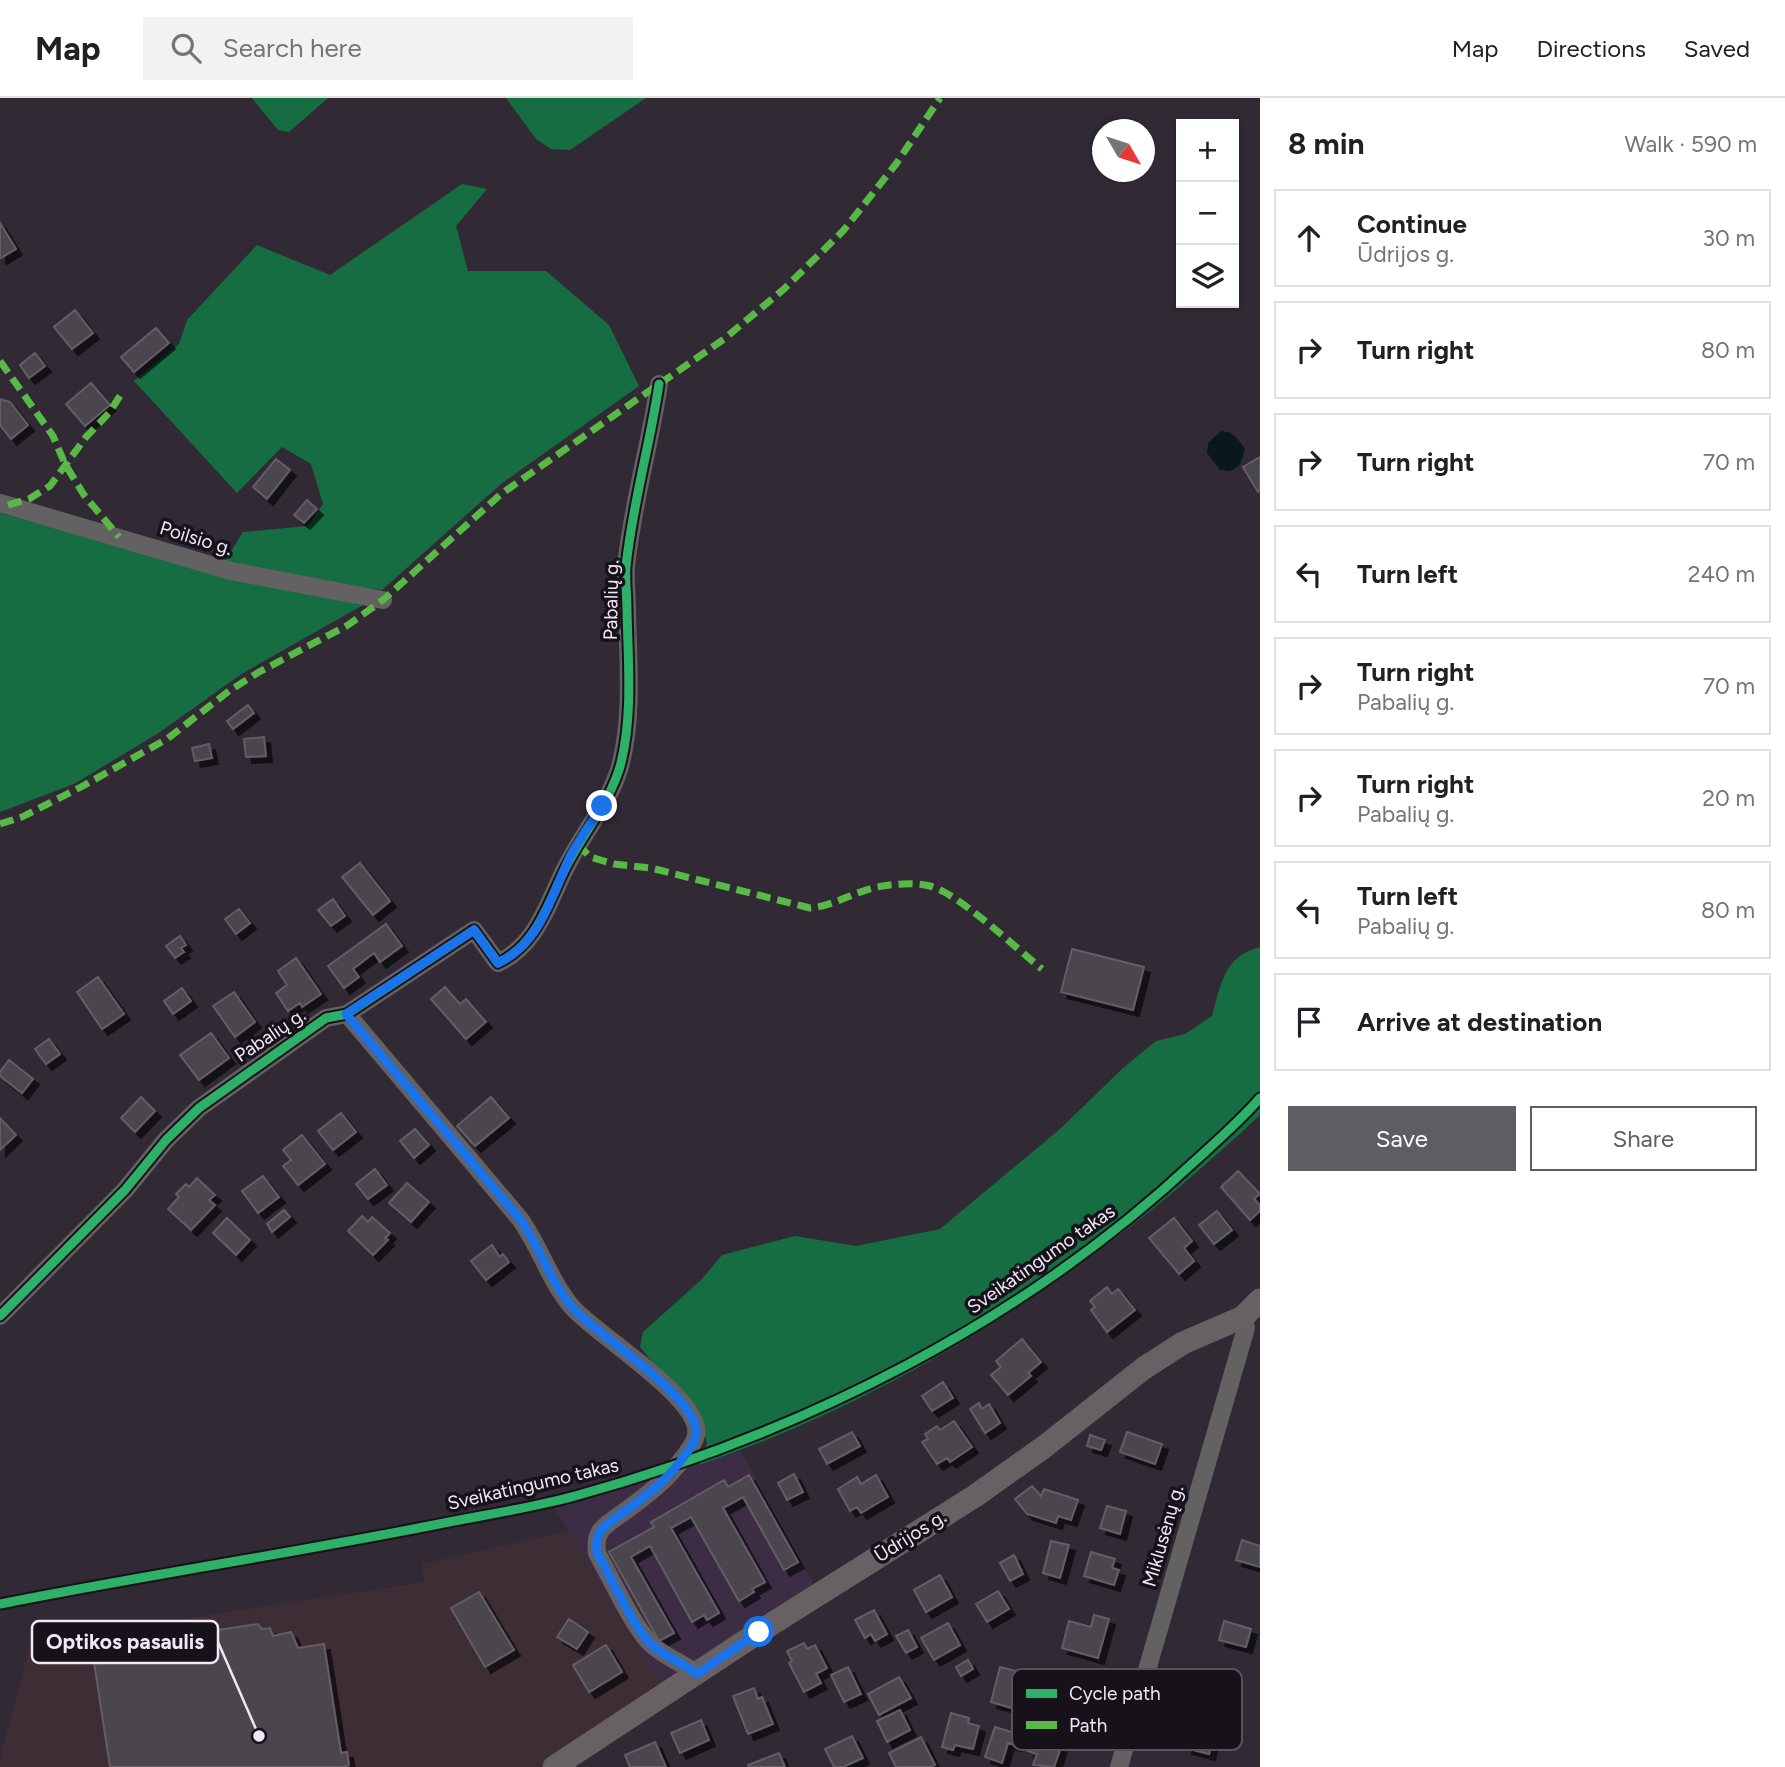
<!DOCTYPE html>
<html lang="en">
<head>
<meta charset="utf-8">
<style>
  body { margin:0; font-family:Figtree,sans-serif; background:#f2f2f2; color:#202124 }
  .controls { position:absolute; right:21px; top:21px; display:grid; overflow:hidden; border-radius:0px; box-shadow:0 2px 5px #0004 }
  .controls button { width:63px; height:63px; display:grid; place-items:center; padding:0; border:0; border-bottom:2px solid #e0e0e0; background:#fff; color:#202124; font:35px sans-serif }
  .compass { position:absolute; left:1092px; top:21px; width:63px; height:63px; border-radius:50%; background:#fff; box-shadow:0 2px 5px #0004; rotate:129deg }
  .stop { position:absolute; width:21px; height:21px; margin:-16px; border:5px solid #1a73e8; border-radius:50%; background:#fff }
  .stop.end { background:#1a73e8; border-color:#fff; box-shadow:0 2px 7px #0008 }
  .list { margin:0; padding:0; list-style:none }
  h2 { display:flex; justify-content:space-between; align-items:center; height:91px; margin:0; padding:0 28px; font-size:30px }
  h2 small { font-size:23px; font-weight:400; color:#757577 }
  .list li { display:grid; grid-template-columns:46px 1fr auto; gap:21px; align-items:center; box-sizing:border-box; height:98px; margin:0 14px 14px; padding:0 14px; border:2px solid #e0e0e0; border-radius:0px }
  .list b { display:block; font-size:26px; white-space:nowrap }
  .list p { margin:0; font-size:23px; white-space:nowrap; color:#757577 }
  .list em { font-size:23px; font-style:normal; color:#757577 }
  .actions { display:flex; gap:14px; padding:21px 28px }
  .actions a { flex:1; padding:16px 0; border:2px solid #5f5d64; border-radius:0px; text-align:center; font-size:24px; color:#5f5d64 }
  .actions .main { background:#5f5d64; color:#fff }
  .icon { flex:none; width:38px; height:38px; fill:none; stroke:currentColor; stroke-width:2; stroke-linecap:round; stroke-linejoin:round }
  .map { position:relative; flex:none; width:1260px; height:1669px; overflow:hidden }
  header { display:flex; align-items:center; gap:42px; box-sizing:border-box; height:98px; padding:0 35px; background:#fff; border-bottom:2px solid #e0e0e0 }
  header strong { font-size:33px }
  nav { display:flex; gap:38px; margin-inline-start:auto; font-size:24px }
  .search { width:490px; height:63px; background:#f2f2f2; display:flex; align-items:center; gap:18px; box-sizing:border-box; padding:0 24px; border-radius:0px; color:#757577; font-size:26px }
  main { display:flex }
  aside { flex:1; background:#fff }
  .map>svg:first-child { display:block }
</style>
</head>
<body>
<header>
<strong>Map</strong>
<div class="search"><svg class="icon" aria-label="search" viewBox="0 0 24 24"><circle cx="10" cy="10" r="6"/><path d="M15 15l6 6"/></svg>Search here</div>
<nav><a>Map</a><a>Directions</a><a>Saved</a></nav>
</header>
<main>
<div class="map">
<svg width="1260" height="1669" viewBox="0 0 1260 1669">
  <defs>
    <filter id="shadow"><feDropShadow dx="6" dy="6" stdDeviation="0" flood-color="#0009"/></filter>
  </defs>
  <rect width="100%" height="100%" fill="#312a35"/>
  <path fill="#3d2d35" d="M569,1433L662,1589L538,1669H0V1661L31,1544L424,1484L422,1466Z"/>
  <path fill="#3c2d45" d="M741,1353L815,1487L662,1589L554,1409Z"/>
  <path fill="#156d41" d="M252,0H328L289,34L278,32Z
    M506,0H646L570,52L551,51L536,41Z
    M462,86L487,91L456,128L468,173H546L609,227L639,288L501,386L382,492L307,481L225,463L243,434L308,428L323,406L311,366L282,349L237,395L134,283L179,246L187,222L257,147L330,177Z
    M0,415L218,474L363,507L243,575L157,636L74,686L0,714Z
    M1260,849V1017C1099,1169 910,1295 699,1367L707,1345L701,1324L640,1249L643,1234L702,1181L722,1157L795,1138L856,1148L940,1131L1060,1031L1123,970L1156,943L1185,936L1212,918C1221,886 1224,858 1260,849Z"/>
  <path fill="#09191b" d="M1221,333C1234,334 1238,341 1245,351L1240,367L1230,373L1220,372L1207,355L1208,345Z"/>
  <path fill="#4b454e" stroke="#635d66" stroke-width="2" filter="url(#shadow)" d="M0,125L16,151L1,160L0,159Z
    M75,212L93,235L72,251L54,229Z
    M156,230L169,245L134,274L121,259Z
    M35,255L45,268L29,280L20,267Z
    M91,285L110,307L85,328L66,306Z
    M0,301L10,304L28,327L11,341L0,327Z
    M1260,359V393L1258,394L1243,369Z
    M276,361L290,372L267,401L253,389Z
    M307,402L317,411L304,425L294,417Z
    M248,607L254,615L233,631L227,623Z
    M264,639L266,658L246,659L244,641Z
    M209,646L212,660L195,663L192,650Z
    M360,765L390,803L373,817L342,779Z
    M333,801L345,818L331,828L318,812Z
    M239,811L250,825L236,836L225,821Z
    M386,826L402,848L380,864L374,855L353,871L359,879L344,890L328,868Z
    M180,838L186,847L181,850L184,854L175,860L166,848Z
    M1072,851L1144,869L1133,912L1061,894Z
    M296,860L321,896L302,909L300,905L288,913L276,895L287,887L278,873Z
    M98,879L124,916L102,931L77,894Z
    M445,889L460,906L466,901L486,924L466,941L431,901Z
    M182,890L191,903L173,916L164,903Z
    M234,894L255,924L235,939L213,908Z
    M211,935L229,960L199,982L180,957Z
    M49,941L60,956L46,966L35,951Z
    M9,962L33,981L22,995L0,978V974Z
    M141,999L155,1013L135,1034L121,1020Z
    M491,999L509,1020L475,1048L457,1028Z
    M341,1015L356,1034L333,1052L318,1033Z
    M0,1020L16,1037L0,1052Z
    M415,1031L429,1047L414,1060L400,1043Z
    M302,1037L325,1066L298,1087L283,1068L291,1062L283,1052Z
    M375,1071L387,1087L368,1101L356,1086Z
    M1238,1073L1260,1096L1254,1101L1260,1107V1113L1250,1122L1221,1089Z
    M263,1078L279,1099L258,1115L242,1093Z
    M197,1080L215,1097L209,1102L215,1107L191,1132L168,1111L179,1099L176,1096L186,1086L189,1089Z
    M407,1085L429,1104L411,1124L389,1105Z
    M284,1112L290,1119L272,1134L267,1126Z
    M1217,1113L1232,1132L1214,1146L1199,1127Z
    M362,1118L368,1124L372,1119L390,1135L385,1140L388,1142L373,1157L348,1133Z
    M227,1120L250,1142L236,1157L213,1135Z
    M1174,1120L1192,1143L1184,1150L1194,1163L1179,1176L1149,1140Z
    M492,1147L500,1159L503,1156L509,1164L486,1182L471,1163Z
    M1107,1189L1112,1196L1118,1191L1135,1212L1107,1234L1091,1212L1095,1209L1090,1203Z
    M1022,1241L1041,1264L1028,1275L1031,1278L1008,1297L991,1277L1001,1269L996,1263Z
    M943,1284L953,1300L932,1313L922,1298Z
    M979,1305L982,1311L989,1306L1000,1325L985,1335L970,1311Z
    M954,1323L972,1349L950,1364L947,1360L937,1366L922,1344L928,1341L925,1336L937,1328L940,1332Z
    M852,1334L860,1348L827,1366L819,1351Z
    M1127,1334L1162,1346L1155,1366L1120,1354Z
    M1090,1337L1105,1342L1101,1352L1087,1348Z
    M794,1376L803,1394L787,1402L778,1385Z
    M749,1377L798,1464L784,1472L743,1399L723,1410L765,1484L752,1491L754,1494L739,1503L691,1419L671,1430L719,1515L707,1522L704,1517L692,1524L650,1448L631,1459L674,1535L659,1543L609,1454L654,1429L651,1424L724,1382L728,1389Z
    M876,1377L888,1399L861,1415L857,1409L850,1413L838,1391L857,1379L861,1386Z
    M1032,1388L1041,1398L1044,1391L1078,1402L1071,1422L1058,1418L1056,1425L1027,1416L1015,1401Z
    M1107,1408L1126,1413L1120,1436L1100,1430Z
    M1242,1442L1260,1448V1469L1236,1462Z
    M1051,1443L1069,1447L1060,1480L1043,1475Z
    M1091,1454L1115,1461L1112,1470L1119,1472L1114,1487L1084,1478Z
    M1014,1457L1023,1476L1010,1483L1000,1465Z
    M940,1477L952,1499L926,1514L914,1492Z
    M998,1493L1009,1511L987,1524L976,1506Z
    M479,1494L514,1552L485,1569L451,1510Z
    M874,1512L887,1536L875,1543L871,1536L865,1540L855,1522Z
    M1094,1517L1109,1521L1098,1560L1062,1550L1069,1523L1091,1529Z
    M569,1521L588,1534L577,1551L557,1539Z
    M1224,1523L1251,1531L1246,1549L1219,1542Z
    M948,1525L960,1547L934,1562L921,1540Z
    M258,1526L262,1531L270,1530L273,1538L291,1534L298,1550L324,1546L341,1655L347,1654L349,1667L343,1669H110L92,1551Z
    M908,1532L917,1549L906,1555L896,1538Z
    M804,1545L807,1551L815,1547L827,1570L816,1576L821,1585L804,1594L789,1565L792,1563L787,1553Z
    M606,1547L622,1574L589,1594L573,1567Z
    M968,1562L973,1571L961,1578L956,1569Z
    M848,1569L861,1596L844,1604L831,1577Z
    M1000,1569L1031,1577L1022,1613L991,1604Z
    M899,1579L911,1600L879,1617L868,1596Z
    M754,1590L758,1601L762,1599L773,1626L748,1636L733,1598Z
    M900,1612L910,1632L887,1644L877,1623Z
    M951,1615L969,1620L968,1625L979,1628L973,1651L955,1647L953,1652L942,1649Z
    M701,1622L709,1642L680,1655L671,1635Z
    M1192,1627L1215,1633L1209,1656L1186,1650Z
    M995,1629L1018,1636L1015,1647L1008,1645L1002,1665L985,1659Z
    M852,1638L863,1660L843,1669H834L825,1651Z
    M921,1639L935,1667L930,1669H896L889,1655Z
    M1032,1640L1061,1649L1054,1669L1033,1667L1037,1656L1028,1653Z
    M655,1644L666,1669H630L625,1657Z
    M779,1655L785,1669H749L748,1667Z"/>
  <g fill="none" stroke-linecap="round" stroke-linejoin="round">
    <path stroke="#646162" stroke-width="18" d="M0,405L231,473L383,502
      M347,916L520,1121C540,1149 550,1183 572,1209C595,1236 703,1301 696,1337C695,1345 688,1353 683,1360C667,1382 646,1398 624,1414C617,1419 609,1424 603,1430C596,1437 596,1446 597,1455C611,1480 632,1527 651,1546C663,1558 683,1565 697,1576
      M0,1218L125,1092L166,1042L199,1010L326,920L347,916L474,832L498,865C536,847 547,808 564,773C581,737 611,704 621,665C633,616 628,562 627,512C627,498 625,483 626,469C632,408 650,347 659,286
      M1119,1669L1246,1230L1243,1219"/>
    <path stroke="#676164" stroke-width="23" d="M554,1669L759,1534L975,1398L1044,1349L1144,1270L1183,1245L1243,1219L1260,1202"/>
    <path stroke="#58b947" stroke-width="7" stroke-dasharray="14 7" stroke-linecap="butt" d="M0,263L53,338L65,366L84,397L119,439
      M8,407L29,401L50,388L86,339L109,315L123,293
      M0,726L22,719L81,689L167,641L229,593L259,574L348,527L383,502L501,396L724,241L784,191L843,133L896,66L940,0
      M578,746L590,759L614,766L651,770L810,810C834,808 853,794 877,789C893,786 914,784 930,788C958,795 1017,851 1042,871"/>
    <g stroke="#17121a" stroke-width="13">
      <path id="cycleway" d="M0,1218L125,1092L166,1042L199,1010L326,920L347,916L474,832L498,865C536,847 547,808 564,773C581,737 611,704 621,665C633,616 628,562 627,512C627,498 625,483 626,469C632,408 650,347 659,286
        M0,1506C146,1477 293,1455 439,1426C484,1417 531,1410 575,1398C803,1335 1022,1225 1195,1063C1217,1043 1240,1023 1260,1000"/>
    </g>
    <use href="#cycleway" stroke="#2db169" stroke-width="9"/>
  </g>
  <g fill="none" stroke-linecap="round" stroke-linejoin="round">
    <path stroke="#1a73e8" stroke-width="9" d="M602,708C591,725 579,742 570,759C551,798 541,845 498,865L474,832L346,916L520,1121C540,1149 550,1183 572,1209C595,1236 702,1301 696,1337C695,1345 688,1353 683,1360C667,1382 646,1398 624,1414C617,1419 609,1424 603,1430C596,1437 596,1446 597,1455C611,1479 632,1527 651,1546C663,1558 683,1565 697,1576L759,1534"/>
  </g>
  <g text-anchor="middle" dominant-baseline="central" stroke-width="7" stroke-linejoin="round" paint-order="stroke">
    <g font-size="19" fill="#f0e8f5" stroke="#17121a">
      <text transform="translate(196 440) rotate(17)">Poilsio g.</text>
      <text transform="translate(611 502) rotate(-89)">Pabalių g.</text>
      <text transform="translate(270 937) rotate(-34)">Pabalių g.</text>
      <text transform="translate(1041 1161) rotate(-35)">Sveikatingumo takas</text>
      <text transform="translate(533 1386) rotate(-13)">Sveikatingumo takas</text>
      <text transform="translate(910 1438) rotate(-32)">Ūdrijos g.</text>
      <text transform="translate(1163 1438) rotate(-74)">Miklusėnų g.</text>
    </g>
  </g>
  <rect x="1012" y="1571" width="230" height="81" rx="10" fill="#17121a" stroke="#58525c" stroke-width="2"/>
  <rect x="1026" y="1591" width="31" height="9" fill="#2db169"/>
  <rect x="1026" y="1623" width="31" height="8" fill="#58b947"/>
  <g font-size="19" fill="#f0e8f5">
    <text x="1069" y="1602">Cycle path</text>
    <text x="1069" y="1634">Path</text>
  </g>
  <path fill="none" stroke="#f0e8f5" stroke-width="2.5" d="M259 1638L218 1544"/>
  <circle fill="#f0e8f5" stroke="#17121a" stroke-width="2.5" cx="259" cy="1638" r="7"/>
  <rect fill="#17121a" stroke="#f0e8f5" stroke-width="2.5" x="32" y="1523" width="186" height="42" rx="7"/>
  <g font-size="21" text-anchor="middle" font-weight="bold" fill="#f0e8f5">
    <text x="125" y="1551">Optikos pasaulis</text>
  </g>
</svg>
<div class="controls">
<button>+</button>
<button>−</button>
<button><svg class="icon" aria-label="layers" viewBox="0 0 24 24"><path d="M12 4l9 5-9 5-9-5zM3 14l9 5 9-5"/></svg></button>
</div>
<svg class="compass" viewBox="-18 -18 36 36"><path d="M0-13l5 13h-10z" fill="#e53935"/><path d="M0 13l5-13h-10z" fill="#757577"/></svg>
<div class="stop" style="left:759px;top:1534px"></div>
<div class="stop end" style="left:602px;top:708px"></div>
</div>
<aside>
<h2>8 min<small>Walk · 590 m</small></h2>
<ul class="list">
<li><svg class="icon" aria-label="ahead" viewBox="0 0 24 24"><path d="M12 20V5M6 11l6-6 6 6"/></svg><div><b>Continue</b><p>Ūdrijos g.</p></div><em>30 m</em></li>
<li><svg class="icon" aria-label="right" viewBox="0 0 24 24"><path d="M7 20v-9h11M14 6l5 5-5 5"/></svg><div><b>Turn right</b></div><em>80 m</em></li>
<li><svg class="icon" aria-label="right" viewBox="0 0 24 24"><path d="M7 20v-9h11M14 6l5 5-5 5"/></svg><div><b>Turn right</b></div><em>70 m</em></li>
<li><svg class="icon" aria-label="left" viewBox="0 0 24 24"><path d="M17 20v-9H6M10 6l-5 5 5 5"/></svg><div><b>Turn left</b></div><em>240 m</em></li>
<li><svg class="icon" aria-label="right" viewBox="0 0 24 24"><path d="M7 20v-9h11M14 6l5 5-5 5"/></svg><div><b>Turn right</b><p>Pabalių g.</p></div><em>70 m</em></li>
<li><svg class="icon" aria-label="right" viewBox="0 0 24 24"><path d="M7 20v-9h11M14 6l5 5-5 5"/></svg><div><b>Turn right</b><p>Pabalių g.</p></div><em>20 m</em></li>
<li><svg class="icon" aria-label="left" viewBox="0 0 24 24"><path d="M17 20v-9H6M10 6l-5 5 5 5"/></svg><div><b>Turn left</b><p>Pabalių g.</p></div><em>80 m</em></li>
<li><svg class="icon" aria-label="arrive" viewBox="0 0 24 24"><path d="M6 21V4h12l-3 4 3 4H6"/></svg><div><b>Arrive at destination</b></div></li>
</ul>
<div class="actions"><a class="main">Save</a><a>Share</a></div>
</aside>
</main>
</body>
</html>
